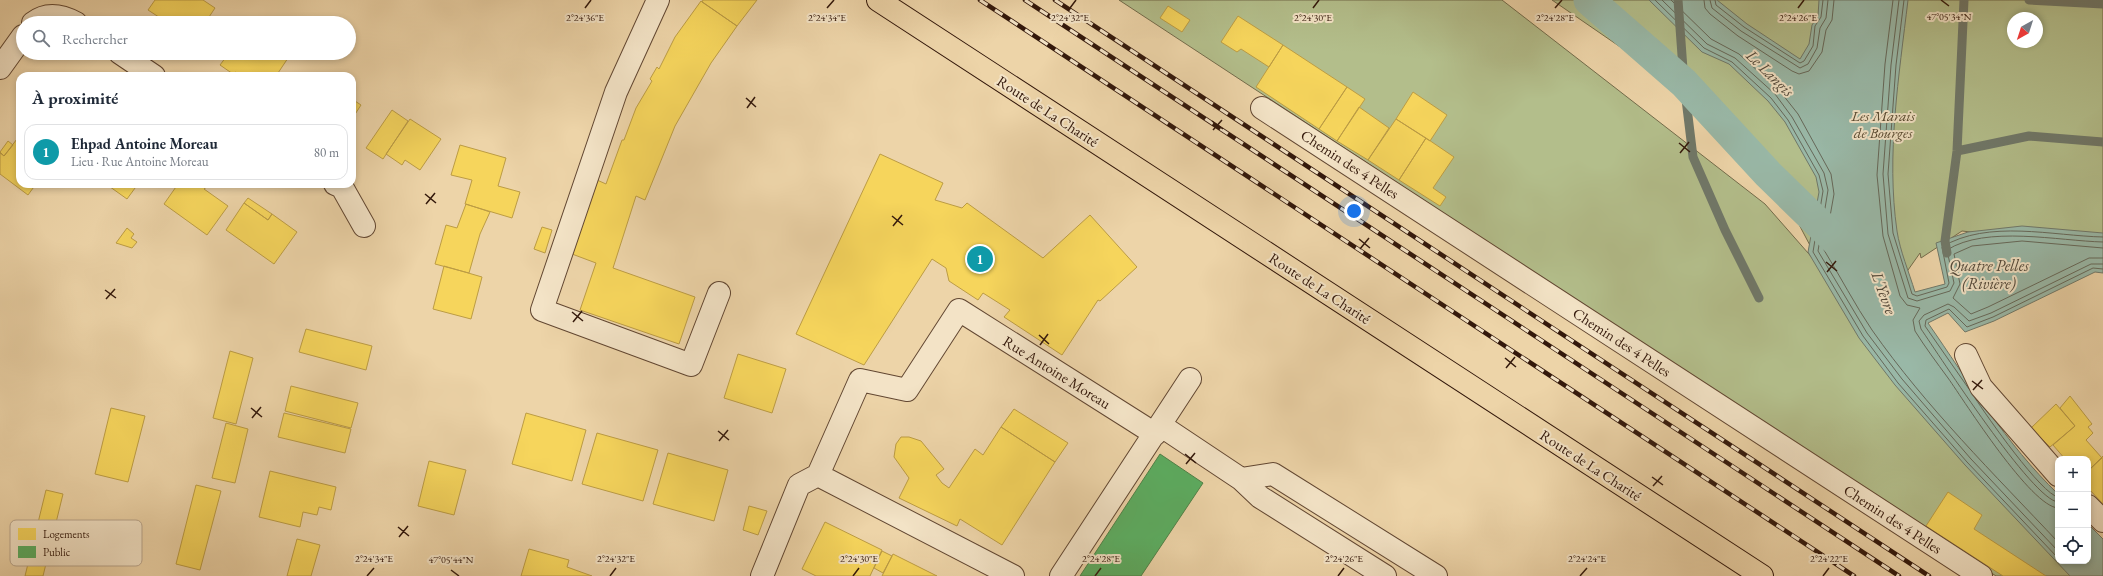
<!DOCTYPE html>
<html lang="fr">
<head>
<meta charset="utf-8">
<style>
  body { margin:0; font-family:"EB Garamond",serif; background:#f6f6f7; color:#1f2937 }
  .controls { position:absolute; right:12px; bottom:12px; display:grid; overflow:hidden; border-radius:8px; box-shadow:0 2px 6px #0003 }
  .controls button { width:36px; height:36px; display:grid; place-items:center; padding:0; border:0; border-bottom:1px solid #e0e1e3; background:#fff; color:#1f2937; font:20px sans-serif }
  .compass { position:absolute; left:2007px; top:12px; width:36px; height:36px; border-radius:50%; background:#fff; box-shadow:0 2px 6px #0003; rotate:219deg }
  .you { position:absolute; left:1354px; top:211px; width:14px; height:14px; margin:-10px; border:3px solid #fff; border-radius:50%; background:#1a73e8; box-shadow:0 0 0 6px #1a73e833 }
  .badge { display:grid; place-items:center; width:26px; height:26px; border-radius:50%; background:#7c3aed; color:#fff; font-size:13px; font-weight:700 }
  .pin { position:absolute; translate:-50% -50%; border:2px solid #fff; box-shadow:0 1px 4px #0006 }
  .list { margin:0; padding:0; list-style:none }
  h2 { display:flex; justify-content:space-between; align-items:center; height:52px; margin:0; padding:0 16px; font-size:17px }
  h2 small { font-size:13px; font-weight:400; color:#747a83 }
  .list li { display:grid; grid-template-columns:26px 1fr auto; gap:12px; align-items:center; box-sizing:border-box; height:56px; margin:0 8px 8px; padding:0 8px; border:1px solid #e0e1e3; border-radius:12px }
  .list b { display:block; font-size:15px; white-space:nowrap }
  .list p { margin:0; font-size:13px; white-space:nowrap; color:#747a83 }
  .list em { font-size:13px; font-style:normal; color:#747a83 }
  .icon { flex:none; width:22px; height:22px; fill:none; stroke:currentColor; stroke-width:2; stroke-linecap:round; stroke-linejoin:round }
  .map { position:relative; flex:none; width:2103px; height:576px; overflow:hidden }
  .search { position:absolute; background:#fff; box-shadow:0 2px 6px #0003; left:16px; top:16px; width:340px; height:44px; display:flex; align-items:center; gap:10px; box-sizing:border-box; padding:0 14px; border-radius:22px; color:#747a83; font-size:15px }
  .panel { position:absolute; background:#fff; box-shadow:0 2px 6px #0003; left:16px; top:72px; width:340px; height:116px; border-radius:12px }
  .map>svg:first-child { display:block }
</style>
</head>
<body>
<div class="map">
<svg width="2103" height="576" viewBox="0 0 2103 576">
  <rect width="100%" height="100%" fill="#edd4a8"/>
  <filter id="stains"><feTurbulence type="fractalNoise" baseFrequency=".005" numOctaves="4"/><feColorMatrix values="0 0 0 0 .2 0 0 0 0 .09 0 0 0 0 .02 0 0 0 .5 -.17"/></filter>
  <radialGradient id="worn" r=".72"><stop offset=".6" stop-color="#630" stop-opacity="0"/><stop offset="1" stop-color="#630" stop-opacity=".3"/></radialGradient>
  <path fill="#b3be8b" stroke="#736b4b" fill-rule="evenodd" d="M1119,0H1502L1765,204L1823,270L1785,198L1661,75L1552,0H2103V251L2083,245L1962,231L1921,258L1920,253L1870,324L2058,561L2089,576H1996ZM2013,18H2037V42H2013Z"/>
  <path fill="#99b8a7" stroke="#707869" d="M1649,0H1717L1747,24L1800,59L1809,44L1812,25L1818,16L1819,0H1908C1899,76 1886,155 1897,231C1900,251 1909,272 1915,292L1945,284L1936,243L1968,232L2022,226L2103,233V273L2095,272L1994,321L1965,332L1948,313L1928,323C1969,382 2006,444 2058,494V561H2088V524L2103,539V576H2070L1965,465L1895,385L1859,338L1808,252L1819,192L1816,177L1785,122L1768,101L1729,64L1702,52Z"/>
  <path fill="#f6d55c" stroke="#bc9c44" d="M155,0H203L215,8L205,23H168L148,10Z
    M703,0H757L737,26L702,2Z
    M701,1L737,26L711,63L675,126L645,200L636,196L613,268L695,297L679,344L580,310L596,263L572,254L597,180L606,184L622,140H624L636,108L652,81L650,79L657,67L659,69L675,37Z
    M1168,6L1190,20L1182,32L1160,18Z
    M1238,16L1283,45L1269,67L1241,49L1237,52L1221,42Z
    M1283,45L1347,87L1319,129L1256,87Z
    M229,53H280L288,58L276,76H242L235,72L233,74L220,65Z
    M1347,87L1365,99L1337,141L1319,129Z
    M1413,92L1447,115L1430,141L1396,119Z
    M352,99L361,105L352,119Z
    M1359,107L1389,128L1368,160L1337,141Z
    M392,110L408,121L383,159L366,148Z
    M410,119L441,139L420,170L405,160L402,165L386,154Z
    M1396,119L1426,138L1399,180L1368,160Z
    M20,135V184H36L28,195L0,174V153L4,156Z
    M1426,138L1454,157L1433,188L1446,197L1440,206L1399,180Z
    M8,141L13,145L4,156L0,152Z
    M460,145L506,158L498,186L520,192L512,218L465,204L472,180L451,175Z
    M880,154L943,183L935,200L962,208L967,203L1043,258L1090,215L1137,267L1100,301L1098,300L1062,355L1004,317L1010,310L983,293L978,300L949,281L946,268L932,259L864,365L796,334Z
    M106,184H138L127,199Z
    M178,184H205L208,186L204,189L228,206L207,235L164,204Z
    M248,198L272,214L268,220L244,203Z
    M244,203L268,220L272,214L297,232L274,264L226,230Z
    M466,204L490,212L480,234L469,273L435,264L446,225L457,228Z
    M542,227L552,230L545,253L534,249Z
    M127,228L134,234L131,238L137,242L132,248L116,243Z
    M444,266L482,277L471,319L433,309Z
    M306,329L372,346L366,370L299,352Z
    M230,351L253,358L236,424L213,418Z
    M738,354L786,369L772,413L724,398Z
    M291,386L358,403L351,428L285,411Z
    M2070,396L2092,424L2088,427L2093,433L2086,440L2102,458L2088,471V459H2065L2053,445L2075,426L2060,408Z
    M2056,404L2075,426L2050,447L2031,428Z
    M111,408L145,416L128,482L95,474Z
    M1014,409L1068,443L1055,462L1001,427Z
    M284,413L351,429L345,453L278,437Z
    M526,413L586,430L572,481L512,464Z
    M226,423L248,429L235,483L212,478Z
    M1001,427L1055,462L1002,545L960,519L957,526L899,498L909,478L894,457L896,444L901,437H909L921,441L944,469L936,475L942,483L949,488L975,449L983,455Z
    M597,433L658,450L643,501L582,484Z
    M668,453L728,470L714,521L653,504Z
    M2103,456V504L2088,488V471Z
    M429,461L466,470L454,515L418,506Z
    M270,471L336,487L331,510L319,507L317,515L303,512L300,527L259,517Z
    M196,485L221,491L200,570L176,564Z
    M46,490L63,494L43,576H25Z
    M1948,492L1982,515L1974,529L2046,576H2003L1926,526Z
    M749,506L767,511L758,535L743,530Z
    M825,522L882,550L870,576H816L802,569Z
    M297,539L320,545L311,576H287Z
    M529,549L569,560L567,567L592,576H521Z
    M882,551L892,556L883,573L874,568Z
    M893,554L937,576H882Z"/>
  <path fill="#5aae61" stroke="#4e8147" d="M1160,454L1203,483L1141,576H1080Z"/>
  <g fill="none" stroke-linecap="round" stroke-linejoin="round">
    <path stroke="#666859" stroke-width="1" d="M1655,0L1704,48L1732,62L1771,98L1788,120L1819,175L1823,191L1813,252L1863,336L1898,383L1967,462L2058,558
      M1662,0L1707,44L1735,58L1775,94L1792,117L1824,173L1828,190L1818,251L1867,333L1902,379L1971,459L2058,551
      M1671,0L1711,39L1739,54L1779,90L1798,114L1831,174L1834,194L1824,250C1840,276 1855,305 1872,330C1926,407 1994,474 2058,542
      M1704,0L1705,8L1710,14L1738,36L1792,71L1799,74L1809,71L1822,52L1826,30L1832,20L1834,0
      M1710,0L1712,8L1741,31L1800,68L1808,64L1817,48L1820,28L1826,18L1828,0
      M1715,0L1716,5L1744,27L1800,63L1804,61L1813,46L1815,26L1821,17L1823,0
      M1893,0L1885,64L1877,175L1883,236L1900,296L1907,305L1920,308L1913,320L1915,331C1925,347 1937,363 1948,378C1965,402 2031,507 2058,508
      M1899,0L1891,65L1883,174L1888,234L1908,298L1917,301L1950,291L1954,283L1947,250C1986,225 2059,241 2103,242
      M1904,0L1896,65L1888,174L1893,233L1912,294L1917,296L1947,287L1949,283L1942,247C1988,219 2053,236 2103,237
      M2103,248L2022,241L1972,246L1954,254L1960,284L1953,298L1971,314L1988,307L2089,258H2103
      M1969,389L1925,326L1926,320L1949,309L1967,327L1993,317L2093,268L2103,269
      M1975,398C1986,415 2042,495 2058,497
      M2058,502C2033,501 1939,355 1921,329L1919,321L1924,315L1948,304L1954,307L1969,321L1991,313L2091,264H2103"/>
    <path stroke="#707869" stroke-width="9" d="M1678,0L1684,83L1693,157L1725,230L1759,298
      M2029,0L2103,4
      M1957,151L2029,136L2103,142
      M1947,253L1945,241L1957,151L1964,0"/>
    <path stroke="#99b8a7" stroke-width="31" d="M1589,0L1684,83L1768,174L1845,249"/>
    <g stroke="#624732" stroke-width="24">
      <path id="minor" d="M658,0L616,92L542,310L691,365L719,293
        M33,23C47,12 61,15 76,23
        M120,53L154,76
        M0,68L23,36
        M1262,108L1981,576
        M335,184L342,187L364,226
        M1966,355L1981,387L2058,475
        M1160,425L1241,479L1260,497L1385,576
        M818,475L1013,576
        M1241,479L1273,474L1436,576
        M2088,506L2103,521
        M762,576L799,485L818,475L860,380L907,390L959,310L1155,434
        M1061,576L1190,379"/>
    </g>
    <g stroke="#33180b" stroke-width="24">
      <path id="major" d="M878,0L1762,576"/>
    </g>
    <use href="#minor" stroke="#f3e3c6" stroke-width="22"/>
    <use href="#major" stroke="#edd4a8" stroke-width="22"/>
    <g stroke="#33180b" stroke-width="4.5">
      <path id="rail" d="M980,0L1854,576
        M1025,0L1899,576
        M1055,0L1929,576"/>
    </g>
    <use href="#rail" stroke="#f3e3c6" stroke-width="3" stroke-dasharray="9" stroke-linecap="butt"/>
  </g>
  <path fill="none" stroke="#33180b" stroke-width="1.5" d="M1941,0L1949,6M585,8L591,0M827,8L834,0M1070,8L1076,0M1313,8L1319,0M1555,8L1562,0M1798,8L1804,0M746,98L756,107M747,108L755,97M1212,121L1223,129M1213,130L1222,120M1679,143L1690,152M1680,153L1689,142M425,194L436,203M426,204L435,193M892,216L903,225M893,226L902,215M1359,239L1370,248M1360,249L1369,238M1826,262L1837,271M1827,272L1836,261M105,290L116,298M106,299L115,289M572,312L583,321M573,322L582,311M1039,335L1049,344M1040,345L1048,334M1505,358L1516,367M1506,368L1515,357M1972,381L1983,389M1973,390L1982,380M251,408L262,417M252,418L261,407M718,431L729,440M719,441L728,430M1185,454L1196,463M1186,464L1195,453M1652,477L1663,485M1653,486L1662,476M398,527L409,536M399,537L408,526M451,570L459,576M367,576L374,568M610,576L616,568M853,576L859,568M1095,576L1101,568M1338,576L1344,568M1580,576L1587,568M1823,576L1829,568"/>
  <g text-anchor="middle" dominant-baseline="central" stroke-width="4" stroke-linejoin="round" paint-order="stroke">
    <g font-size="15" fill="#33180b" stroke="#f3e3c6">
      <text transform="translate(1048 111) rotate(33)">Route de La Charité</text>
      <text transform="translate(1350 164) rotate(33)">Chemin des 4 Pelles</text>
      <text transform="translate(1320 288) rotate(33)">Route de La Charité</text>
      <text transform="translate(1622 342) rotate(33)">Chemin des 4 Pelles</text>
      <text transform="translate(1057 372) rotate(32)">Rue Antoine Moreau</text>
      <text transform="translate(1591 465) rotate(33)">Route de La Charité</text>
      <text transform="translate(1893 519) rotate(33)">Chemin des 4 Pelles</text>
    </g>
    <g font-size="15" font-style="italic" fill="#594a31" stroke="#f3e3c6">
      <text x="1883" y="115">Les Marais<tspan x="1883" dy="17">de Bourges</tspan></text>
    </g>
    <g font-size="16" font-style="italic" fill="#52483a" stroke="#f3e3c6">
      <text transform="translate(1770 73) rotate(44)">Le Langis</text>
      <text x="1989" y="265">Quatre Pelles<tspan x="1989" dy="18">(Rivière)</tspan></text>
      <text transform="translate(1884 293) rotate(70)">L'Yèvre</text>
    </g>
  </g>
  <rect x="10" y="520" width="132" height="46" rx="6" fill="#f3e3c6" stroke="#b9a68e" stroke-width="1"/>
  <rect x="18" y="528" width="18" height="12" fill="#f6d55c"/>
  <rect x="18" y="546" width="18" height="12" fill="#5aae61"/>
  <g font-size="11" fill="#33180b">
    <text x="43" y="538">Logements</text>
    <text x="43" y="556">Public</text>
  </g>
  <g font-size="10" text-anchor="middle" fill="#33180b" stroke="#f3e3c6" stroke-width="4" stroke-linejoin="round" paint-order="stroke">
    <text x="1949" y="20">47°05'34"N</text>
    <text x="585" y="21">2°24'36"E</text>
    <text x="827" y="21">2°24'34"E</text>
    <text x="1070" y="21">2°24'32"E</text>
    <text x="1313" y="21">2°24'30"E</text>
    <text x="1555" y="21">2°24'28"E</text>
    <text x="1798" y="21">2°24'26"E</text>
    <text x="374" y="562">2°24'34"E</text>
    <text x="616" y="562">2°24'32"E</text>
    <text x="859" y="562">2°24'30"E</text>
    <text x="1101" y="562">2°24'28"E</text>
    <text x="1344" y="562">2°24'26"E</text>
    <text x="1587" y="562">2°24'24"E</text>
    <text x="1829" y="562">2°24'22"E</text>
    <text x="451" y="563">47°05'44"N</text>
  </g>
  <rect width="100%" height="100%" filter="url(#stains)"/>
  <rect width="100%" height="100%" fill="url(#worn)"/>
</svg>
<div class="controls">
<button>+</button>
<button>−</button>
<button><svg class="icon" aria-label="locate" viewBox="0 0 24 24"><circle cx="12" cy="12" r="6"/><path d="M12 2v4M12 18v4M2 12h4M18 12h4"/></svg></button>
</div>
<svg class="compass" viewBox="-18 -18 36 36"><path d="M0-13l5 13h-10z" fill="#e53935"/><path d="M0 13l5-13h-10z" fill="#747a83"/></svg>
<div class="you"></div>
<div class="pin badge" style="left:980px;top:259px;background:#0f9aa8">1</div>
<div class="search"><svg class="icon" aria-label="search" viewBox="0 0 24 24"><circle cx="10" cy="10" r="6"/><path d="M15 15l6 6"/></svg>Rechercher</div>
<section class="panel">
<h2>À proximité<small></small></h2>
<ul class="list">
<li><span class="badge" style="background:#0f9aa8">1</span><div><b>Ehpad Antoine Moreau</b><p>Lieu · Rue Antoine Moreau</p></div><em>80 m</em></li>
</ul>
</section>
</div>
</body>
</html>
